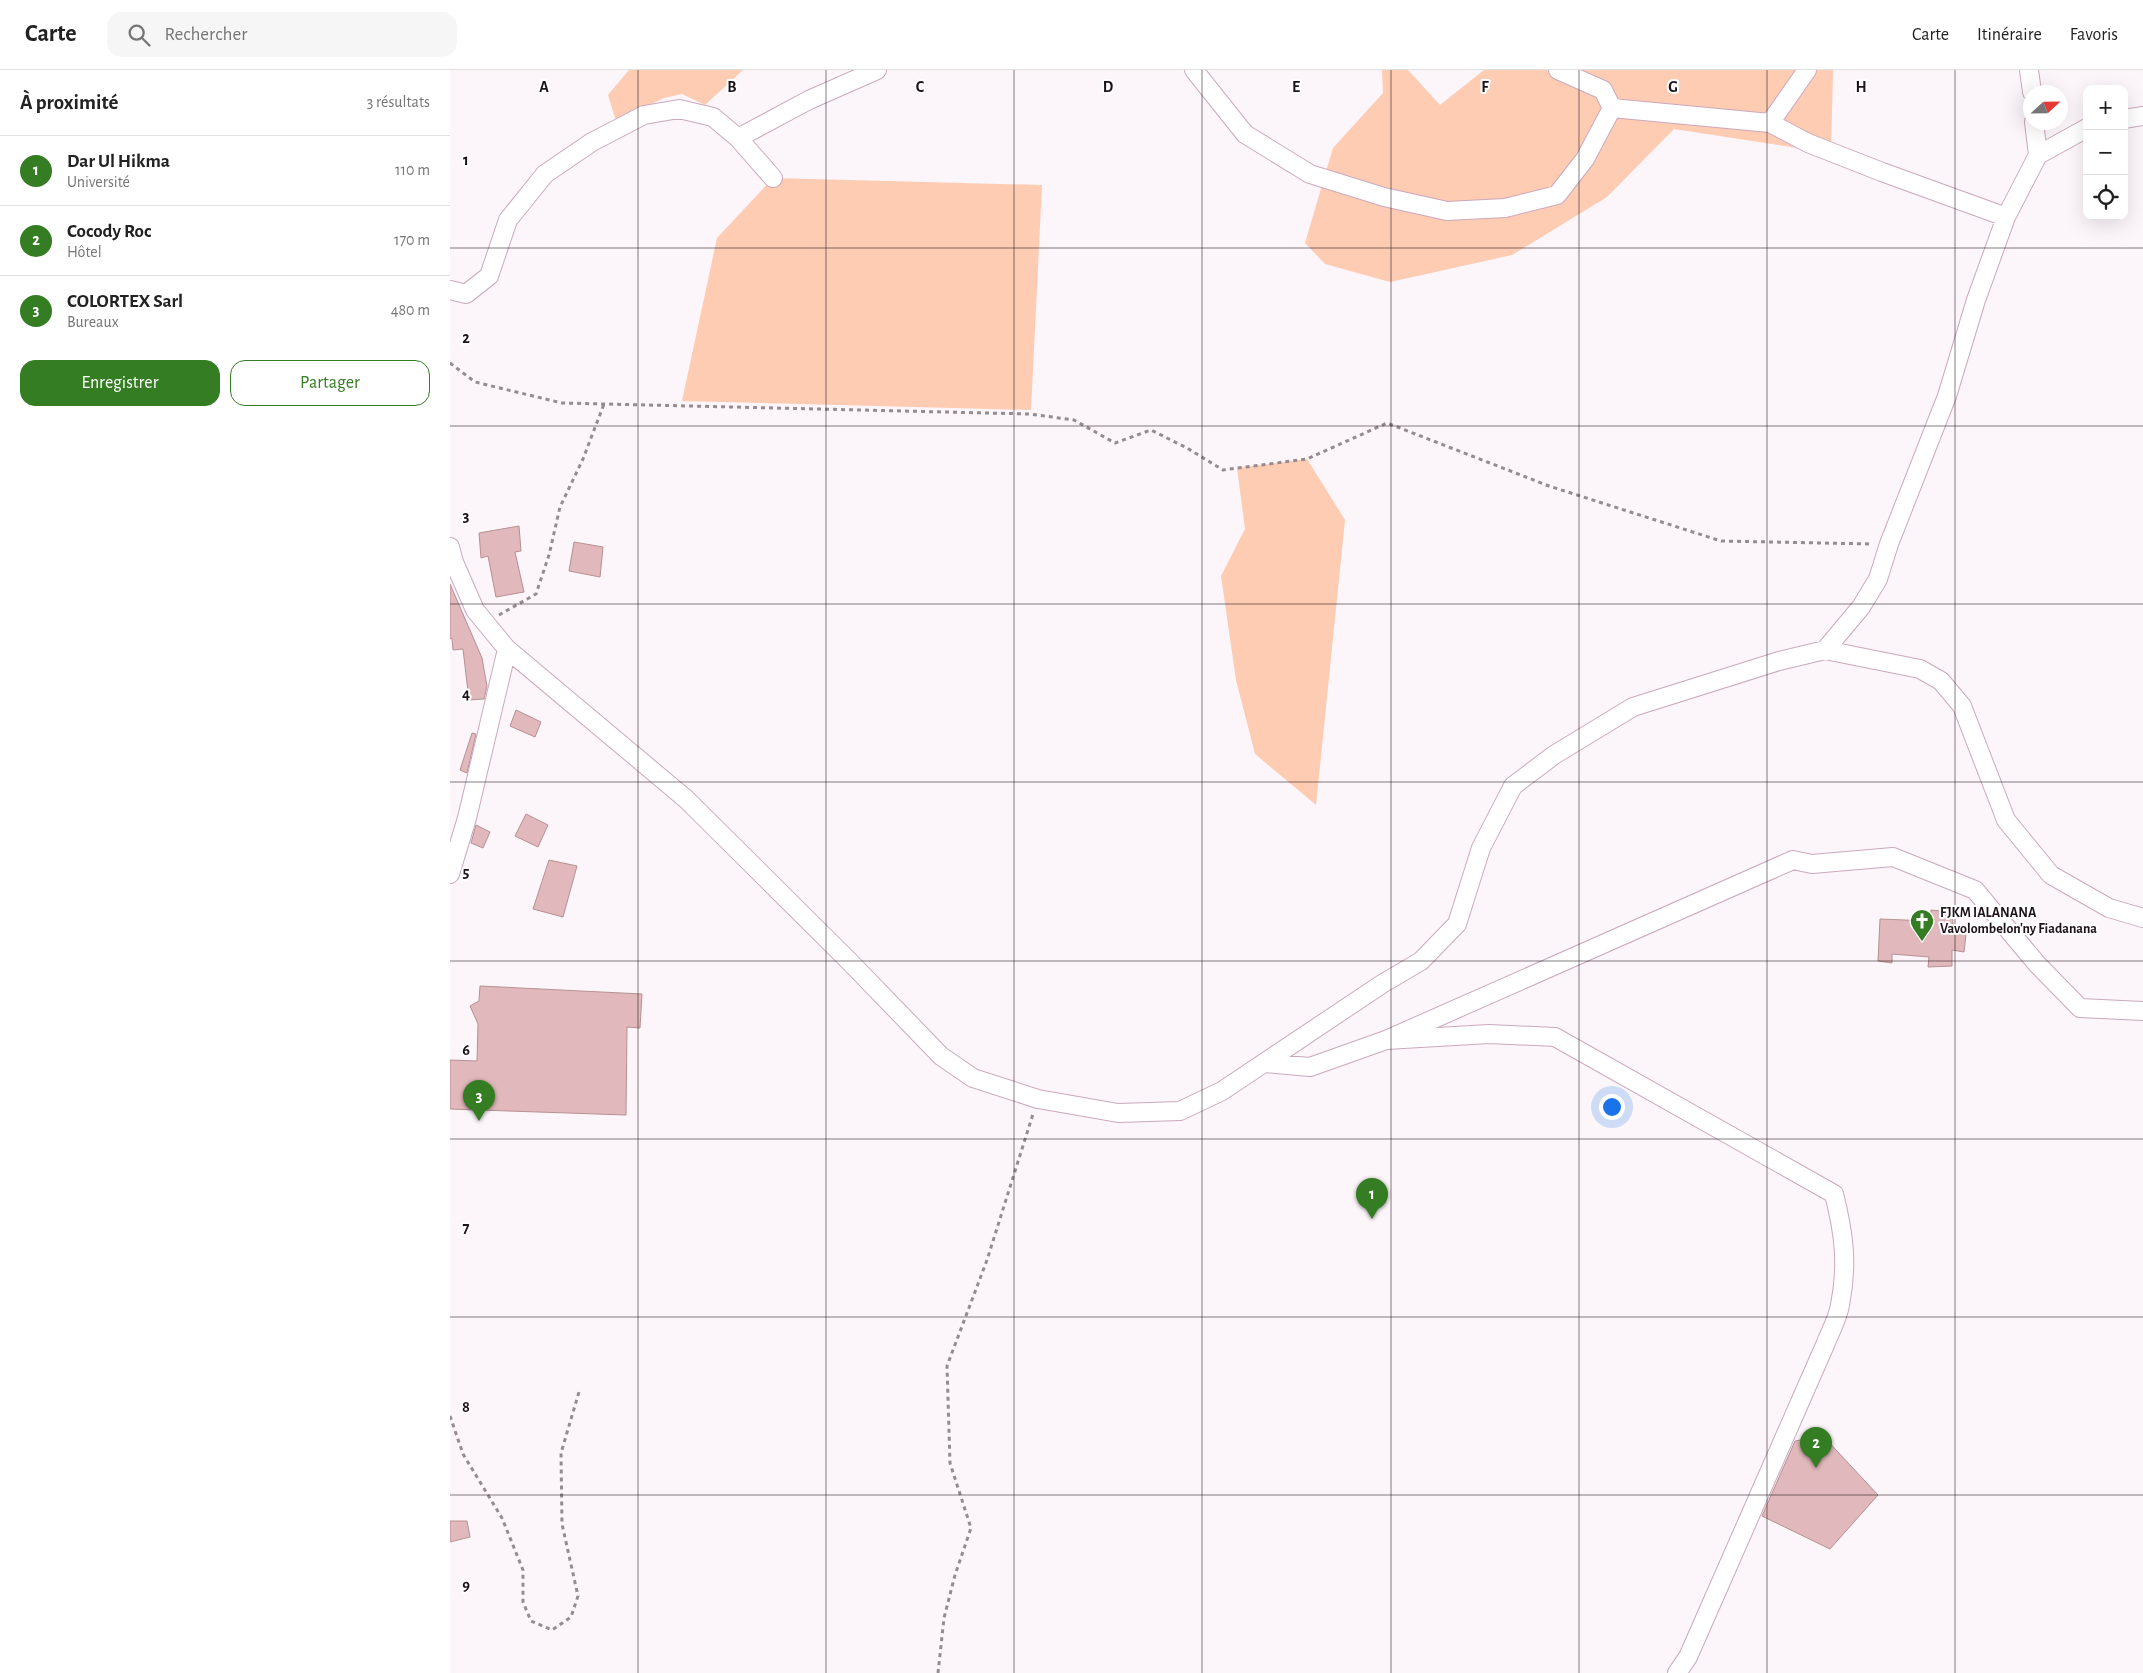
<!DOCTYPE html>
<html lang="fr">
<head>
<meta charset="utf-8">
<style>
  body { margin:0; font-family:"Alegreya Sans",sans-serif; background:#f6f6f6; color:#222 }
  .controls { position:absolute; right:15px; top:15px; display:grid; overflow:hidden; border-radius:10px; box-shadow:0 5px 20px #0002 }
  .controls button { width:45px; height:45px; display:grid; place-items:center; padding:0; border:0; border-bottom:1px solid #e0e0e0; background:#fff; color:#222; font:25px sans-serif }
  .compass { position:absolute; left:1573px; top:15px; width:45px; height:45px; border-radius:50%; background:#fff; box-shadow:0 5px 20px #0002; rotate:68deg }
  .you { position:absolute; left:1161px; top:1036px; width:18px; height:18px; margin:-12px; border:4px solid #fff; border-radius:50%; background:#1a73e8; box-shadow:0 0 0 8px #1a73e833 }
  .badge { display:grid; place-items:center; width:32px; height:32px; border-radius:50%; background:#347d23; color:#fff; font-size:16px; font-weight:700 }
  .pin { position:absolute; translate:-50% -41px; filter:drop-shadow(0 1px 2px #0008) }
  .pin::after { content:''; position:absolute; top:26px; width:18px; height:15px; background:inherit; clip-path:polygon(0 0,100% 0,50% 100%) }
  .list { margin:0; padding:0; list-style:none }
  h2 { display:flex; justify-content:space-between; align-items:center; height:65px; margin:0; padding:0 20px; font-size:21px }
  h2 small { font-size:16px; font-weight:400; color:#767676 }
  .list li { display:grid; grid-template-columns:32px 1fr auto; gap:15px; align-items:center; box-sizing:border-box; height:70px; padding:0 20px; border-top:1px solid #e0e0e0 }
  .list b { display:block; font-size:19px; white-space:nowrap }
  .list p { margin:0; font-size:16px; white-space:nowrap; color:#767676 }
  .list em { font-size:16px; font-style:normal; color:#767676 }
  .actions { display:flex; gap:10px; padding:15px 20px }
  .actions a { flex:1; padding:11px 0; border:1px solid #347d23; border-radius:15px; text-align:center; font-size:18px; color:#347d23 }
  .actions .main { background:#347d23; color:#fff }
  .icon { flex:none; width:28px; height:28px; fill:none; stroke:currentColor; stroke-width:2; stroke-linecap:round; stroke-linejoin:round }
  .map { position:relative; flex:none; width:1693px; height:1603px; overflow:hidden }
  header { display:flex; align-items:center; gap:30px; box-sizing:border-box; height:70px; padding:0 25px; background:#fff; border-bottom:1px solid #e0e0e0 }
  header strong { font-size:24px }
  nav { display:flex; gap:28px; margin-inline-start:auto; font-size:18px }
  .search { width:350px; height:45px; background:#f6f6f6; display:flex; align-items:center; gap:12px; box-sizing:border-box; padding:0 18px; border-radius:15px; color:#767676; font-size:19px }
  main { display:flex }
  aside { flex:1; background:#fff }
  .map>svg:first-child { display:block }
</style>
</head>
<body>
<header>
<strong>Carte</strong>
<div class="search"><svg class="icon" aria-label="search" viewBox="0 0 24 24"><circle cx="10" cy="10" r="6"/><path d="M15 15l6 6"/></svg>Rechercher</div>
<nav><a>Carte</a><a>Itinéraire</a><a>Favoris</a></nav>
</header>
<main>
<aside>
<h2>À proximité<small>3 résultats</small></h2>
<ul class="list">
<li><span class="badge">1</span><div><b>Dar Ul Hikma</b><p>Université</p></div><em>110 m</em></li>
<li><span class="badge">2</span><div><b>Cocody Roc</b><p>Hôtel</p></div><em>170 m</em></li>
<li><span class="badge">3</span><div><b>COLORTEX Sarl</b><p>Bureaux</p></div><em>480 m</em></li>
</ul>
<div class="actions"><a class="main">Enregistrer</a><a>Partager</a></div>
</aside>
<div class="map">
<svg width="1693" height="1603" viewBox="0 0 1693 1603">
  <rect width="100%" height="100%" fill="#fcf5f9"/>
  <path fill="#fecbb3" d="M179,0H293L255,35L232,24L214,28L166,51L158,25Z
    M932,0H958L990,35L1034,0H1383L1381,83L1224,59L1157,127L1062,185L940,212L875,194L855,173L883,78L933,23Z
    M323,108L592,115L581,340L232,331L267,168Z
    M857,389L895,450L866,735L805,684L786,610L771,506L795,459L787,398Z"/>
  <path fill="#e1b8bb" stroke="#b79092" d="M69,456L71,481L65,482L74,522L46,527L38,486L31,488L29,463Z
    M124,472L153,477L150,507L119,501Z
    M0,514L32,588L37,616L34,629L19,630L13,579L3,580L2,568L0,569Z
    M66,640L91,652L85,667L60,656Z
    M22,663L26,664L17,703L10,700Z
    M76,744L98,755L88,777L65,766Z
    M26,755L40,762L33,778L21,773Z
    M99,790L127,796L113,847L83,839Z
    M1481,840L1502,842L1504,864H1516L1514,882L1502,880V896L1478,897L1479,887L1442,884V893L1428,891L1430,849L1480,851Z
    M30,916L192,924L190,958L177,957L176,1045L0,1039V990L27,991L28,954L20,936L29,931Z
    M1373,1366L1428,1425L1380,1479L1312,1446L1345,1371Z
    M0,1451H17L20,1467L0,1472Z"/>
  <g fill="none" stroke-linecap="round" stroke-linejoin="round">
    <g stroke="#cba9bd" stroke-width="20">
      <path id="minor" d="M744,0L795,64L860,104L934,127L997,141L1055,138L1107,125L1135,89L1162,38
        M1108,0L1153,20L1162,38L1320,53L1358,73L1432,102L1556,147
        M1579,0L1582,22
        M1674,49L1693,46
        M1584,52L1588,85
        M1320,53L1357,0
        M288,68L323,108
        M0,220L16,224L39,206L58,150L95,104L142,72L194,45L229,39L263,47L288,68L359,30L427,0
        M0,477L4,492L25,540L57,579L236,729L398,890L491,986L523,1008L588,1029L668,1043L730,1041L772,1021L932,914L971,891L1007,854L1031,778L1063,716L1104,685L1183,637L1329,591L1375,580L1470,599L1491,611L1512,636L1556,750L1601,805L1659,838L1693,848
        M1375,580L1411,537L1428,509L1439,474L1497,326L1526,230L1556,147L1588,85L1637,58
        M0,804L17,748L57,579
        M936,970L1039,964L1105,967L1384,1124C1394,1163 1398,1195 1390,1235C1388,1248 1380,1262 1375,1275L1238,1587L1227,1603
        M815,993L860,997L936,970L1343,790L1362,794L1443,787L1525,820L1587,894L1630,938L1693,941"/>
    </g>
    <path stroke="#958c91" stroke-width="3" stroke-dasharray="4 4" stroke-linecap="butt" d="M0,293L25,312L112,333L580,344L624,350L665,373L701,360L737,378L773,400L857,389L937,353L1099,416L1271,471L1422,474
      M49,545L86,524L99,485L110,437L133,389L154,334
      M0,1346L13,1384L52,1448L73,1500V1532L81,1551L102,1560L121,1547L128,1526L112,1454L111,1383L129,1322
      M488,1603L494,1548L505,1505L521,1458L500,1393L497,1296L537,1190L583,1044"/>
    <use href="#minor" stroke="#fff" stroke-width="18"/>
  </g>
  <path fill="none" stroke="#1f131a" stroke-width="1" stroke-opacity="0.55" d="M188,0V1603M376,0V1603M564,0V1603M752,0V1603M941,0V1603M1129,0V1603M1317,0V1603M1505,0V1603M0,178H1693M0,356H1693M0,534H1693M0,712H1693M0,891H1693M0,1069H1693M0,1247H1693M0,1425H1693"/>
  <defs>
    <g id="church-pin" transform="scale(1.25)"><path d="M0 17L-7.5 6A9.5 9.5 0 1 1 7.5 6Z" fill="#347d23" stroke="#fff"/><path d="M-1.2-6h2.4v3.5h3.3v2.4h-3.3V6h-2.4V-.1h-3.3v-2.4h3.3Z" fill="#fff"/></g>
  </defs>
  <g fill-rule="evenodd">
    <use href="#church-pin" x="1472" y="851"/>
  </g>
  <g text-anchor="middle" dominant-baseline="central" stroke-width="4" stroke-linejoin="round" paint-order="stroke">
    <g font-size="14" font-weight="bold" fill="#1f131a" stroke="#fff" text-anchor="start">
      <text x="1490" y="843">FJKM IALANANA<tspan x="1490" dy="16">Vavolombelon'ny Fiadanana</tspan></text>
    </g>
  </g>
  <g font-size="16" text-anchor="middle" font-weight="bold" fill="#1f131a" stroke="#fff" stroke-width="4" stroke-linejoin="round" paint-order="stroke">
    <text x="94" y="22">A</text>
    <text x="282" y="22">B</text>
    <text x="470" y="22">C</text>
    <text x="658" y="22">D</text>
    <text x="846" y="22">E</text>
    <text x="1035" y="22">F</text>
    <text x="1223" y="22">G</text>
    <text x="1411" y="22">H</text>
    <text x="16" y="95">1</text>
    <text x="16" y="273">2</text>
    <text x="16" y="451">3</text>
    <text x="16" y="629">4</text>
    <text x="16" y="807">5</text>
    <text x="16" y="985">6</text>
    <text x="16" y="1163">7</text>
    <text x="16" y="1342">8</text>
    <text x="16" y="1520">9</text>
  </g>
</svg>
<div class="controls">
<button>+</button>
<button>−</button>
<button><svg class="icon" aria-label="locate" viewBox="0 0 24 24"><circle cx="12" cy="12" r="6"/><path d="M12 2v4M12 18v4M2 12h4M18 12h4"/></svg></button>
</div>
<svg class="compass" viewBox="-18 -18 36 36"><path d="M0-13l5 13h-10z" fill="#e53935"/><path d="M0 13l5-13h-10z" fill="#767676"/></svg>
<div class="you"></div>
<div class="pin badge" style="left:922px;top:1149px">1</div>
<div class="pin badge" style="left:1366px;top:1398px">2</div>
<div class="pin badge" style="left:29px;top:1051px">3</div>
</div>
</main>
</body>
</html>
